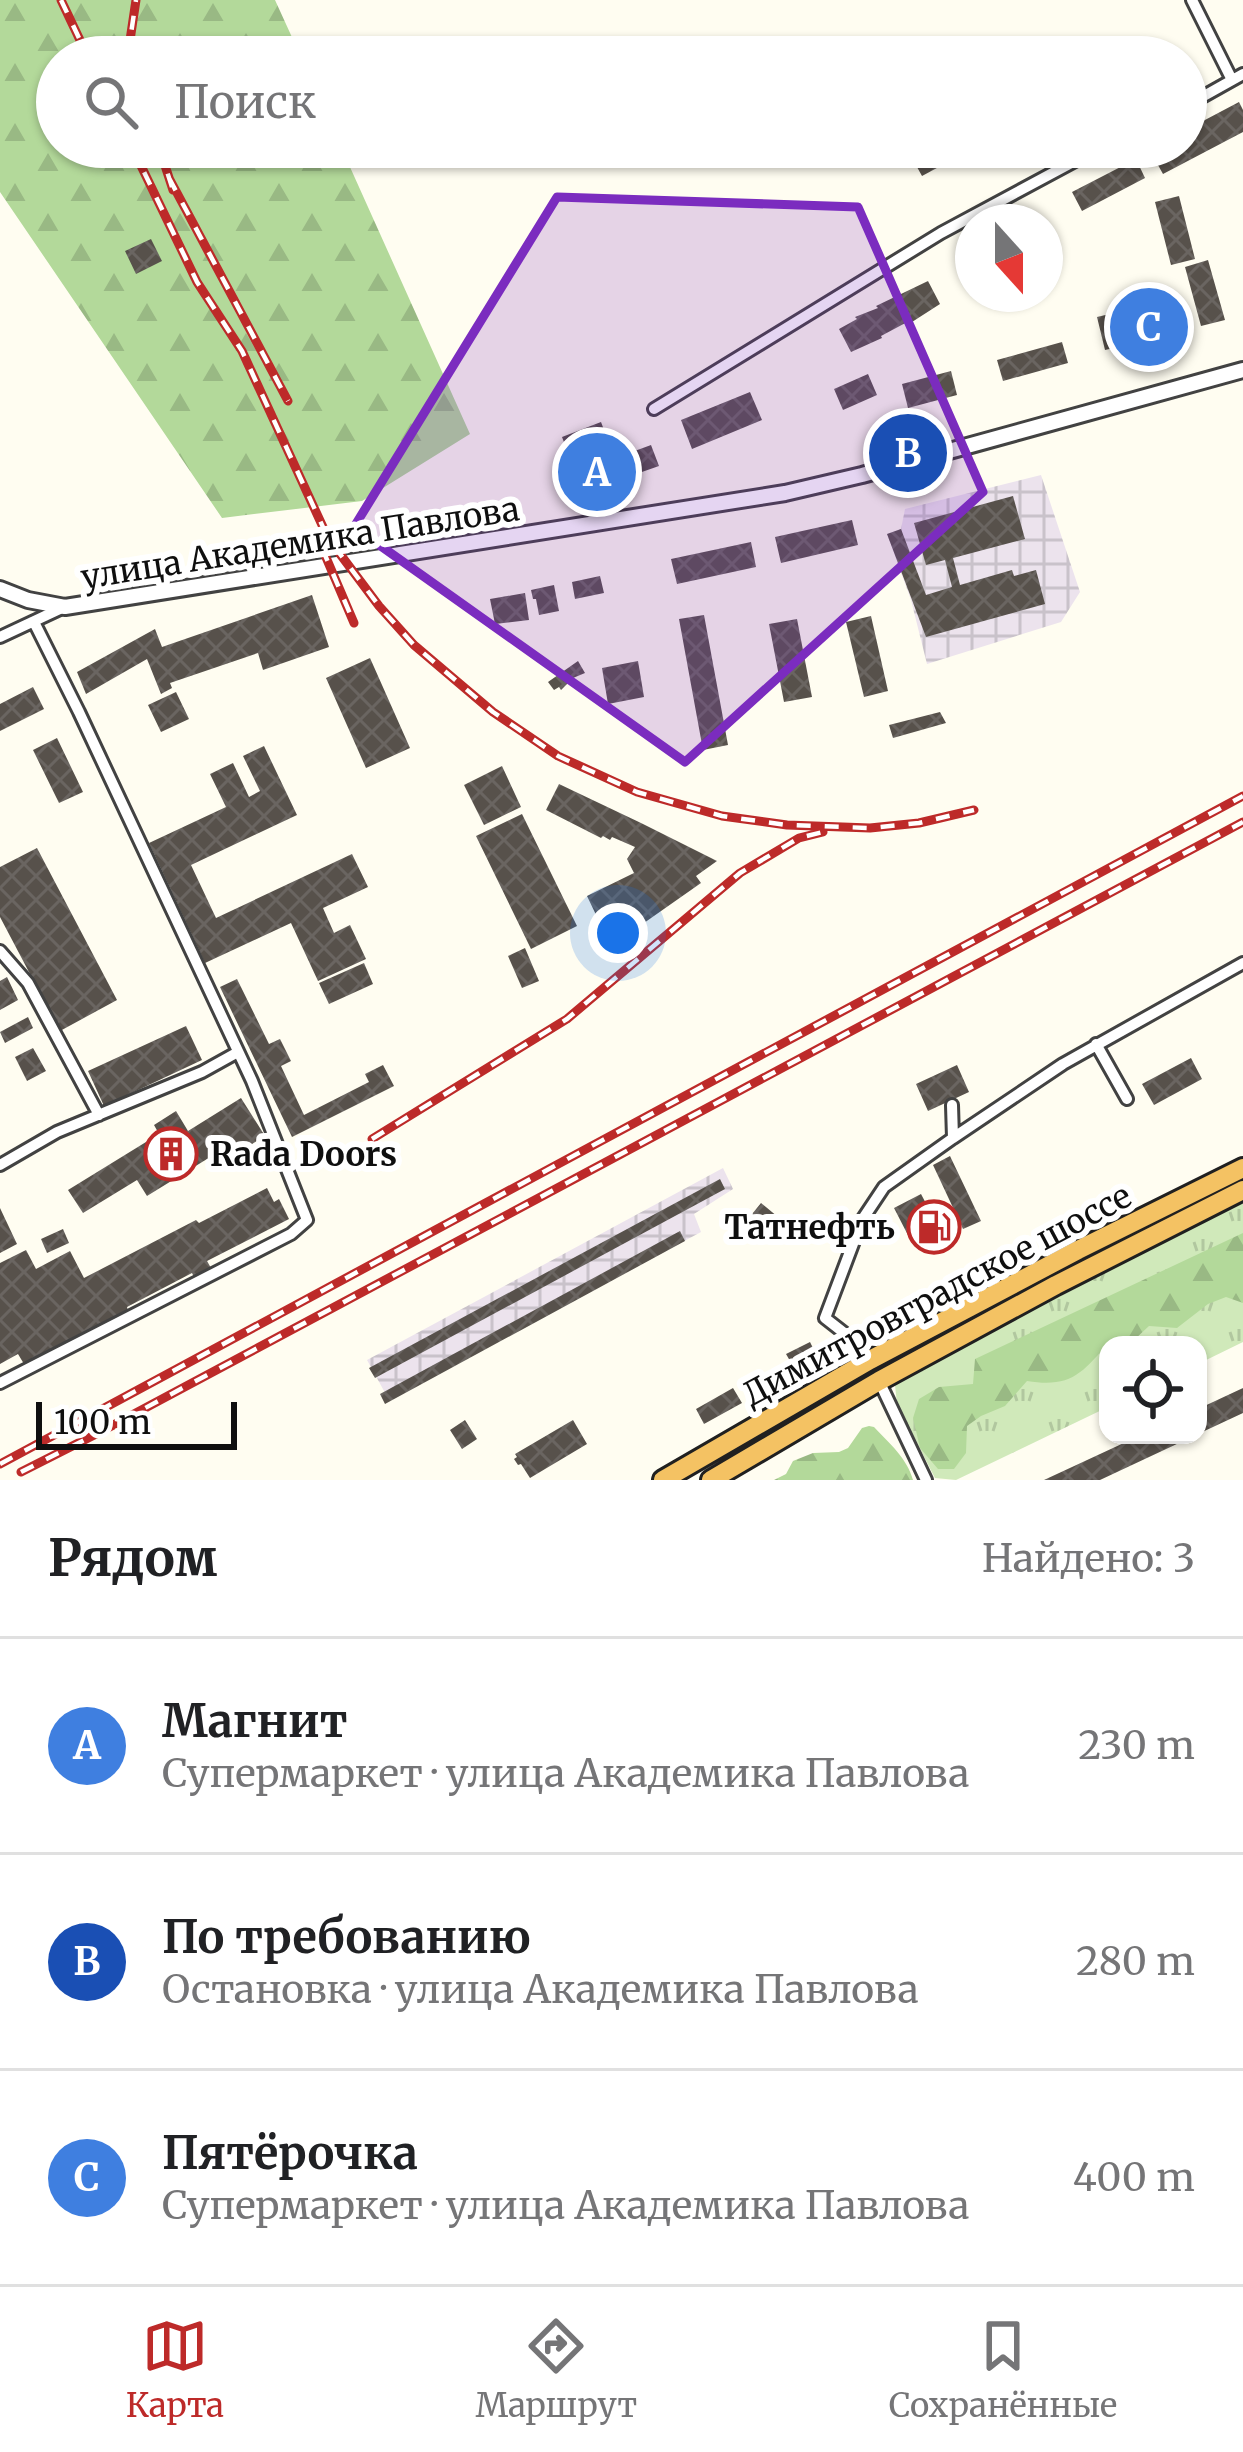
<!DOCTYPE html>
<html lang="ru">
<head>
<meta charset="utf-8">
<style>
  body { margin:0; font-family:Merriweather,serif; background:#f2f2f2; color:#202124 }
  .controls { position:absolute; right:36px; bottom:36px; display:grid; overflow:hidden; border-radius:24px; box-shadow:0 3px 9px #0004 }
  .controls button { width:108px; height:108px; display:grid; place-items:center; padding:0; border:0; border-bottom:3px solid #e0e0e0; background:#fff; color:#202124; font:60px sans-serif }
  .compass { position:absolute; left:955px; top:204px; width:108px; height:108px; border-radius:50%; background:#fff; box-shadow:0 3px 9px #0004; rotate:159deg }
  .scale { position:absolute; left:36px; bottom:30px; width:201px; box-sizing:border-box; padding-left:12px; border:6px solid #0f0f0f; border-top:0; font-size:33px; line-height:42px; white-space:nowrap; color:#0f0f0f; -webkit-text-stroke:9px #fff; paint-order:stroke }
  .you { position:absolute; left:618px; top:933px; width:42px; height:42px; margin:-30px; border:9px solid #fff; border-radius:50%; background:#1a73e8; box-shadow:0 0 0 18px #1a73e833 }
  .badge { display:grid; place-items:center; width:78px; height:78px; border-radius:50%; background:#bd2a29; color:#fff; font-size:39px; font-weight:700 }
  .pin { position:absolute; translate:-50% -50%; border:6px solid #fff; box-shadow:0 3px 12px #0006 }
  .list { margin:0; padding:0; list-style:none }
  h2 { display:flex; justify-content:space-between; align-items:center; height:156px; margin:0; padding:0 48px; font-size:51px }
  h2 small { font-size:39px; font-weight:400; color:#757577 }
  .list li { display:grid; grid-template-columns:78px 1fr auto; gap:36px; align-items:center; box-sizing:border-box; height:216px; padding:0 48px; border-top:3px solid #e0e0e0 }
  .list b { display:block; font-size:45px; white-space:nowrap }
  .list p { margin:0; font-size:39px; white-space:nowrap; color:#757577 }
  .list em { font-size:39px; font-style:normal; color:#757577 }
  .icon { flex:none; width:66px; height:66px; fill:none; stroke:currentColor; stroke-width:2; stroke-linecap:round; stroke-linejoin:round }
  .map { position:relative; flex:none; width:1243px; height:1480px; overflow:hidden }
  .search { position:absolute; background:#fff; box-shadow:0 3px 9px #0004; left:36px; right:36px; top:36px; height:132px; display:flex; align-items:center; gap:30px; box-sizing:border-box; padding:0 42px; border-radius:66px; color:#757577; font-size:45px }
  .sheet { height:804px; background:#fff }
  nav { display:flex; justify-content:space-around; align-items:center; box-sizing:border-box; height:168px; border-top:3px solid #e0e0e0; background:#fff; font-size:33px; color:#757577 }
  nav a { display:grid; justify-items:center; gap:6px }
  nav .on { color:#bd2a29 }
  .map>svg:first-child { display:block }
</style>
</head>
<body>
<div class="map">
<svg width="1243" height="1480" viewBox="0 0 1243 1480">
  <defs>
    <pattern id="industrial-grid" width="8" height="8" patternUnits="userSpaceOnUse" patternTransform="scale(3)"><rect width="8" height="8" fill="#ece3ed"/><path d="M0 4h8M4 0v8" fill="none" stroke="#c9c2ca"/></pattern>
    <pattern id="grass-tufts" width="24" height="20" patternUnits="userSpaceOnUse" patternTransform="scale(3)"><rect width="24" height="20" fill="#d0e9ba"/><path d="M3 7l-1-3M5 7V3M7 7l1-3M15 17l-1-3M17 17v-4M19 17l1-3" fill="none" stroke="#b1c79f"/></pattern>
    <pattern id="forest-firs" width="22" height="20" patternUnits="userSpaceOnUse" patternTransform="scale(3)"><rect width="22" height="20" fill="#b3d99a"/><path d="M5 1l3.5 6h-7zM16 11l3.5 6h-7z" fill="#99b984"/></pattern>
    <pattern id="building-cross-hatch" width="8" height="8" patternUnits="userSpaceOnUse" patternTransform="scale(3)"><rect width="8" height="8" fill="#57514b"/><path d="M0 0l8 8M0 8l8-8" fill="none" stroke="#6a6561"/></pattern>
  </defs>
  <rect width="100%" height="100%" fill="#fffdf1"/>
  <path fill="url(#industrial-grid)" d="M1041,475L1080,592L1061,622L927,664L911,600L887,534L901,529L905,509Z
    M723,1168L733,1189L694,1214L701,1232L389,1400L367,1360Z"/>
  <path fill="url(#grass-tufts)" d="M1243,1202V1342L1198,1364V1345H1108V1407L956,1480L935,1478L897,1404L895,1385L902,1377Z"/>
  <path fill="url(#forest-firs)" d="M0,0H275L301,57H57V147H341L470,434L362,501L222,518L0,192Z
    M1243,1233V1303L1226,1297L1208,1304L1177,1328L1149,1326L1134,1340L1122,1344L1114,1340L1109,1342C1082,1374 1070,1388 1027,1381L1005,1406L981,1416L967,1426L966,1453L954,1469H938L920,1448L913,1418L919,1399L939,1387L973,1384L975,1359Z
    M869,1426L874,1427C889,1443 907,1458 913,1480H774L786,1474L793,1461L813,1453L839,1452L848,1448L862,1428Z"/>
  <path fill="url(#building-cross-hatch)" d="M1239,102L1243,110V132L1163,174L1149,149L1186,147V130Z
    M911,147H940L948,162L922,176L907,149Z
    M1136,159L1145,178L1082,211L1072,192Z
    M1179,196L1195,259L1171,265L1155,202Z
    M151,239L162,261L136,274L125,251Z
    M1208,260L1225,320L1201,326L1185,267Z
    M928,281L940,304L912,322L911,320L881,336L882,338L851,352L839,329L857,319L855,317L878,308L876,306Z
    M1159,302L1167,336L1105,350L1097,317Z
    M1062,342L1068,363L1003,381L997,360Z
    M951,371L957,395L908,408L902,384Z
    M868,374L877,395L843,410L834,389Z
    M750,392L762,420L692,449L681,420Z
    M601,422L623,480L584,494L562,437Z
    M651,445L659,466L639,473L632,452Z
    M1013,496L1025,539L953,558L960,585L1012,570L1014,576L1036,570L1045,604L926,637L887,534L901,529L926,595L952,587L945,560L926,565L914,523Z
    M852,520L858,545L781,563L775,537Z
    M751,542L756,567L677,584L671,559Z
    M600,576L604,593L575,599L572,582Z
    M554,585L559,611L539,615L536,599H533L531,590Z
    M525,593L529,620L495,624L490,599Z
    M312,595L329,647L263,670L258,653L170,683L172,688L161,694L147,659L86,694L77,672L155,629L162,647Z
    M704,615L728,745L703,750L679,619Z
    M871,616L888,691L864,697L846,622Z
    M797,619L812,697L784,702L769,624Z
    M370,658L410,748L366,768L326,678Z
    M578,661L585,673L573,678L561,690L559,687L554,690L548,682Z
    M638,661L644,697L608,704L602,668Z
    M33,687L44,709L0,731V704Z
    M176,692L189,719L161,732L148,705Z
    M940,712L946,723L893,738L889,725Z
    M57,738L83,792L59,803L33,750Z
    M264,746L297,815L191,865L216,918L352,854L368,887L323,908L334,933L350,925L366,959L318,981L291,923L205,963L149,843L226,807L210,774L233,763L249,797L260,791L243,756Z
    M502,766L521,807L484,825L464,785Z
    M559,784L641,823L717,861L696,876L701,883L624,937L609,914L598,919L587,896L634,873L627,859L635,847L612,837L610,840L603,836L601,838L546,810Z
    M522,814L577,926L531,949L476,836Z
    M37,848L117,1000L60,1031L0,917V867Z
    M525,948L539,981L522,988L508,956Z
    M364,963L373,984L329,1004L319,983Z
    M7,977L18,1000L0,1010V981Z
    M237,979L269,1044L280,1039L291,1061L281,1066L304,1115L369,1082L365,1074L383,1065L394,1086L292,1137L220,987Z
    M28,1017L33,1028L5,1043L0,1032Z
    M186,1026L202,1060L104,1106L88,1071Z
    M33,1048L46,1071L27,1081L15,1057Z
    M1191,1058L1202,1079L1154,1105L1142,1084Z
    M957,1065L969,1092L928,1111L916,1084Z
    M241,1098L265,1136L244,1149L249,1156L230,1168L220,1151L147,1196L137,1180L83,1213L68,1190L159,1134L154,1125L176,1111L188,1131Z
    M950,1156L981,1221L963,1229L933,1165Z
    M720,1179L725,1189L375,1378L369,1368Z
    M267,1188L274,1202L279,1199L289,1219L207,1261L211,1268L194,1277L192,1273L127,1307L128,1311L24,1364L18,1354L0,1364V1263L26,1250L36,1269L70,1251L84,1278L196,1220L199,1223Z
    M921,1194L939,1228L912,1243L894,1208Z
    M761,1203L778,1217L760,1238L744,1224Z
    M0,1208L17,1244L0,1253Z
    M63,1229L69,1243L47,1253L41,1239Z
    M680,1231L685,1241L385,1404L380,1394Z
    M810,1342L816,1354L793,1366L786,1354Z
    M733,1388L742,1403L704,1424L696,1409Z
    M1243,1388V1413L1198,1434V1409Z
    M465,1420L477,1439L462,1449L450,1430Z
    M573,1420L587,1444L530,1478L521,1464L518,1465L514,1459L517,1457L515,1454Z
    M1141,1435H1196L1100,1480H1044Z"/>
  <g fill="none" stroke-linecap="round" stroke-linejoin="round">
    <g stroke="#424242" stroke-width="16">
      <path id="minor" d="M1192,0L1232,80
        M1186,106L1243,74
        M654,409L941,233L1101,147
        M0,637L62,608
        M0,951L28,983L99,1115
        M1096,1044L1127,1099
        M953,1138L1063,1064L1243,963
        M0,1165L57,1132L202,1072L238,1052
        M870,1360L857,1343L825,1318L862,1220L884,1187L953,1138L952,1105
        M879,1381L926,1480
        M0,1383L291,1234L307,1220L252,1081L79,712L34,622"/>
    </g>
    <g stroke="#424242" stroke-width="20">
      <path id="tertiary" d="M0,589L28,600L65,607L785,493L862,475L1243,370"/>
    </g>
    <g stroke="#202020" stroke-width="24">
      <path id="trunk" d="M663,1480L870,1360L1078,1250L1243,1168
        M711,1480L879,1381L1056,1285L1243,1190"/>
    </g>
    <use href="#minor" stroke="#fff" stroke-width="10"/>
    <use href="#tertiary" stroke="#fff" stroke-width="14"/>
    <use href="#trunk" stroke="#f4c263" stroke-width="18"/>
    <g stroke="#bd2a29" stroke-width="9">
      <path id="rail" d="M61,0L88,57
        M132,57L129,47L136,0
        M132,147L197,282L242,351L328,538L379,606L414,645L493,712L558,756L637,792L722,816L787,825L870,828L919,823L974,810
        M159,147L173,190
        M169,178L288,401
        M322,548L354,623
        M372,1139L567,1019L740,873L799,838L823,832
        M0,1464L1243,796
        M21,1472L104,1430L1243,822"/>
    </g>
    <use href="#rail" stroke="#fff" stroke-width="4.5" stroke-dasharray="14" stroke-linecap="butt"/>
  </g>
  <path fill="#7b2cbf" fill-opacity="0.2" stroke="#7b2cbf" stroke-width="9" stroke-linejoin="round" d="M557,197L858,207L983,492L685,762L354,527Z"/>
  <defs>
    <g id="building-ring" transform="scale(2.7)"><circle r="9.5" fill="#fff" stroke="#bd2a29" stroke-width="1.5"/><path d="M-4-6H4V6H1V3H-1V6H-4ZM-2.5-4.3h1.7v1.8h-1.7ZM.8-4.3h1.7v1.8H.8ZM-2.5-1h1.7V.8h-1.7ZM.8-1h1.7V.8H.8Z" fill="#bd2a29"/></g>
    <g id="fuel-ring" transform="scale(2.7)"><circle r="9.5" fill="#fff" stroke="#bd2a29" stroke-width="1.5"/><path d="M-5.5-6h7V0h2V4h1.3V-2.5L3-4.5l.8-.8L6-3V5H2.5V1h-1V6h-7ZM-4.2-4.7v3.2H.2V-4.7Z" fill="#bd2a29"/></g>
  </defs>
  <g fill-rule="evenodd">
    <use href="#building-ring" x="171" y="1154"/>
    <use href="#fuel-ring" x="934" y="1227"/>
  </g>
  <g text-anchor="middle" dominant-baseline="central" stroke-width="12" stroke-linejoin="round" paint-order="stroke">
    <g font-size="33" fill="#0f0f0f" stroke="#fff">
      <text transform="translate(300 543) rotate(-9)">улица Академика Павлова</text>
      <text transform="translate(937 1295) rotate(-28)">Димитровградское шоссе</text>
    </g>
    <g font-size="33" font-weight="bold" fill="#0f0f0f" stroke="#fff" text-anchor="start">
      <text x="210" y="1154">Rada Doors</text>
      <text x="895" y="1227" text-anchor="end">Татнефть</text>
    </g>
  </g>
</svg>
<div class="controls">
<button><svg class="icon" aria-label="locate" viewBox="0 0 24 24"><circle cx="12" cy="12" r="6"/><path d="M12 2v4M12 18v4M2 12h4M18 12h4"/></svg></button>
</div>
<svg class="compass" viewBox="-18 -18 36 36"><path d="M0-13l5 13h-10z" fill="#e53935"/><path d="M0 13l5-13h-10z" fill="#757577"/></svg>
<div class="scale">100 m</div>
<div class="you"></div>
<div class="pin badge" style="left:597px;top:472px;background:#3f7fe0">A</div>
<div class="pin badge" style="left:908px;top:453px;background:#1a4fb4">B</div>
<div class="pin badge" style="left:1149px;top:327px;background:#3f7fe0">C</div>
<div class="search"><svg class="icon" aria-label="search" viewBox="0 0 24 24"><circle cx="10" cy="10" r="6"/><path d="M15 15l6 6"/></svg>Поиск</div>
</div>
<section class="sheet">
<h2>Рядом<small>Найдено: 3</small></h2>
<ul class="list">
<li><span class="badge" style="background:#3f7fe0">A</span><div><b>Магнит</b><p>Супермаркет · улица Академика Павлова</p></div><em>230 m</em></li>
<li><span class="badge" style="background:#1a4fb4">B</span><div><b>По требованию</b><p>Остановка · улица Академика Павлова</p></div><em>280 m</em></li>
<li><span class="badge" style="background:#3f7fe0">C</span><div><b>Пятёрочка</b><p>Супермаркет · улица Академика Павлова</p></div><em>400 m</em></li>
</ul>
</section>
<nav>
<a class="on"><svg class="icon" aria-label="map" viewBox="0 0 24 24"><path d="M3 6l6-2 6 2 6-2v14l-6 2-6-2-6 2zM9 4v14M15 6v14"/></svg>Карта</a>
<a><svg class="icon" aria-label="directions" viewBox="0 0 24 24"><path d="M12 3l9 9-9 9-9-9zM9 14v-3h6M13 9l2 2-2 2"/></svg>Маршрут</a>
<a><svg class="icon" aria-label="saved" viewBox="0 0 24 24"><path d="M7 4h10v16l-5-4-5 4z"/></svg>Сохранённые</a>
</nav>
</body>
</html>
